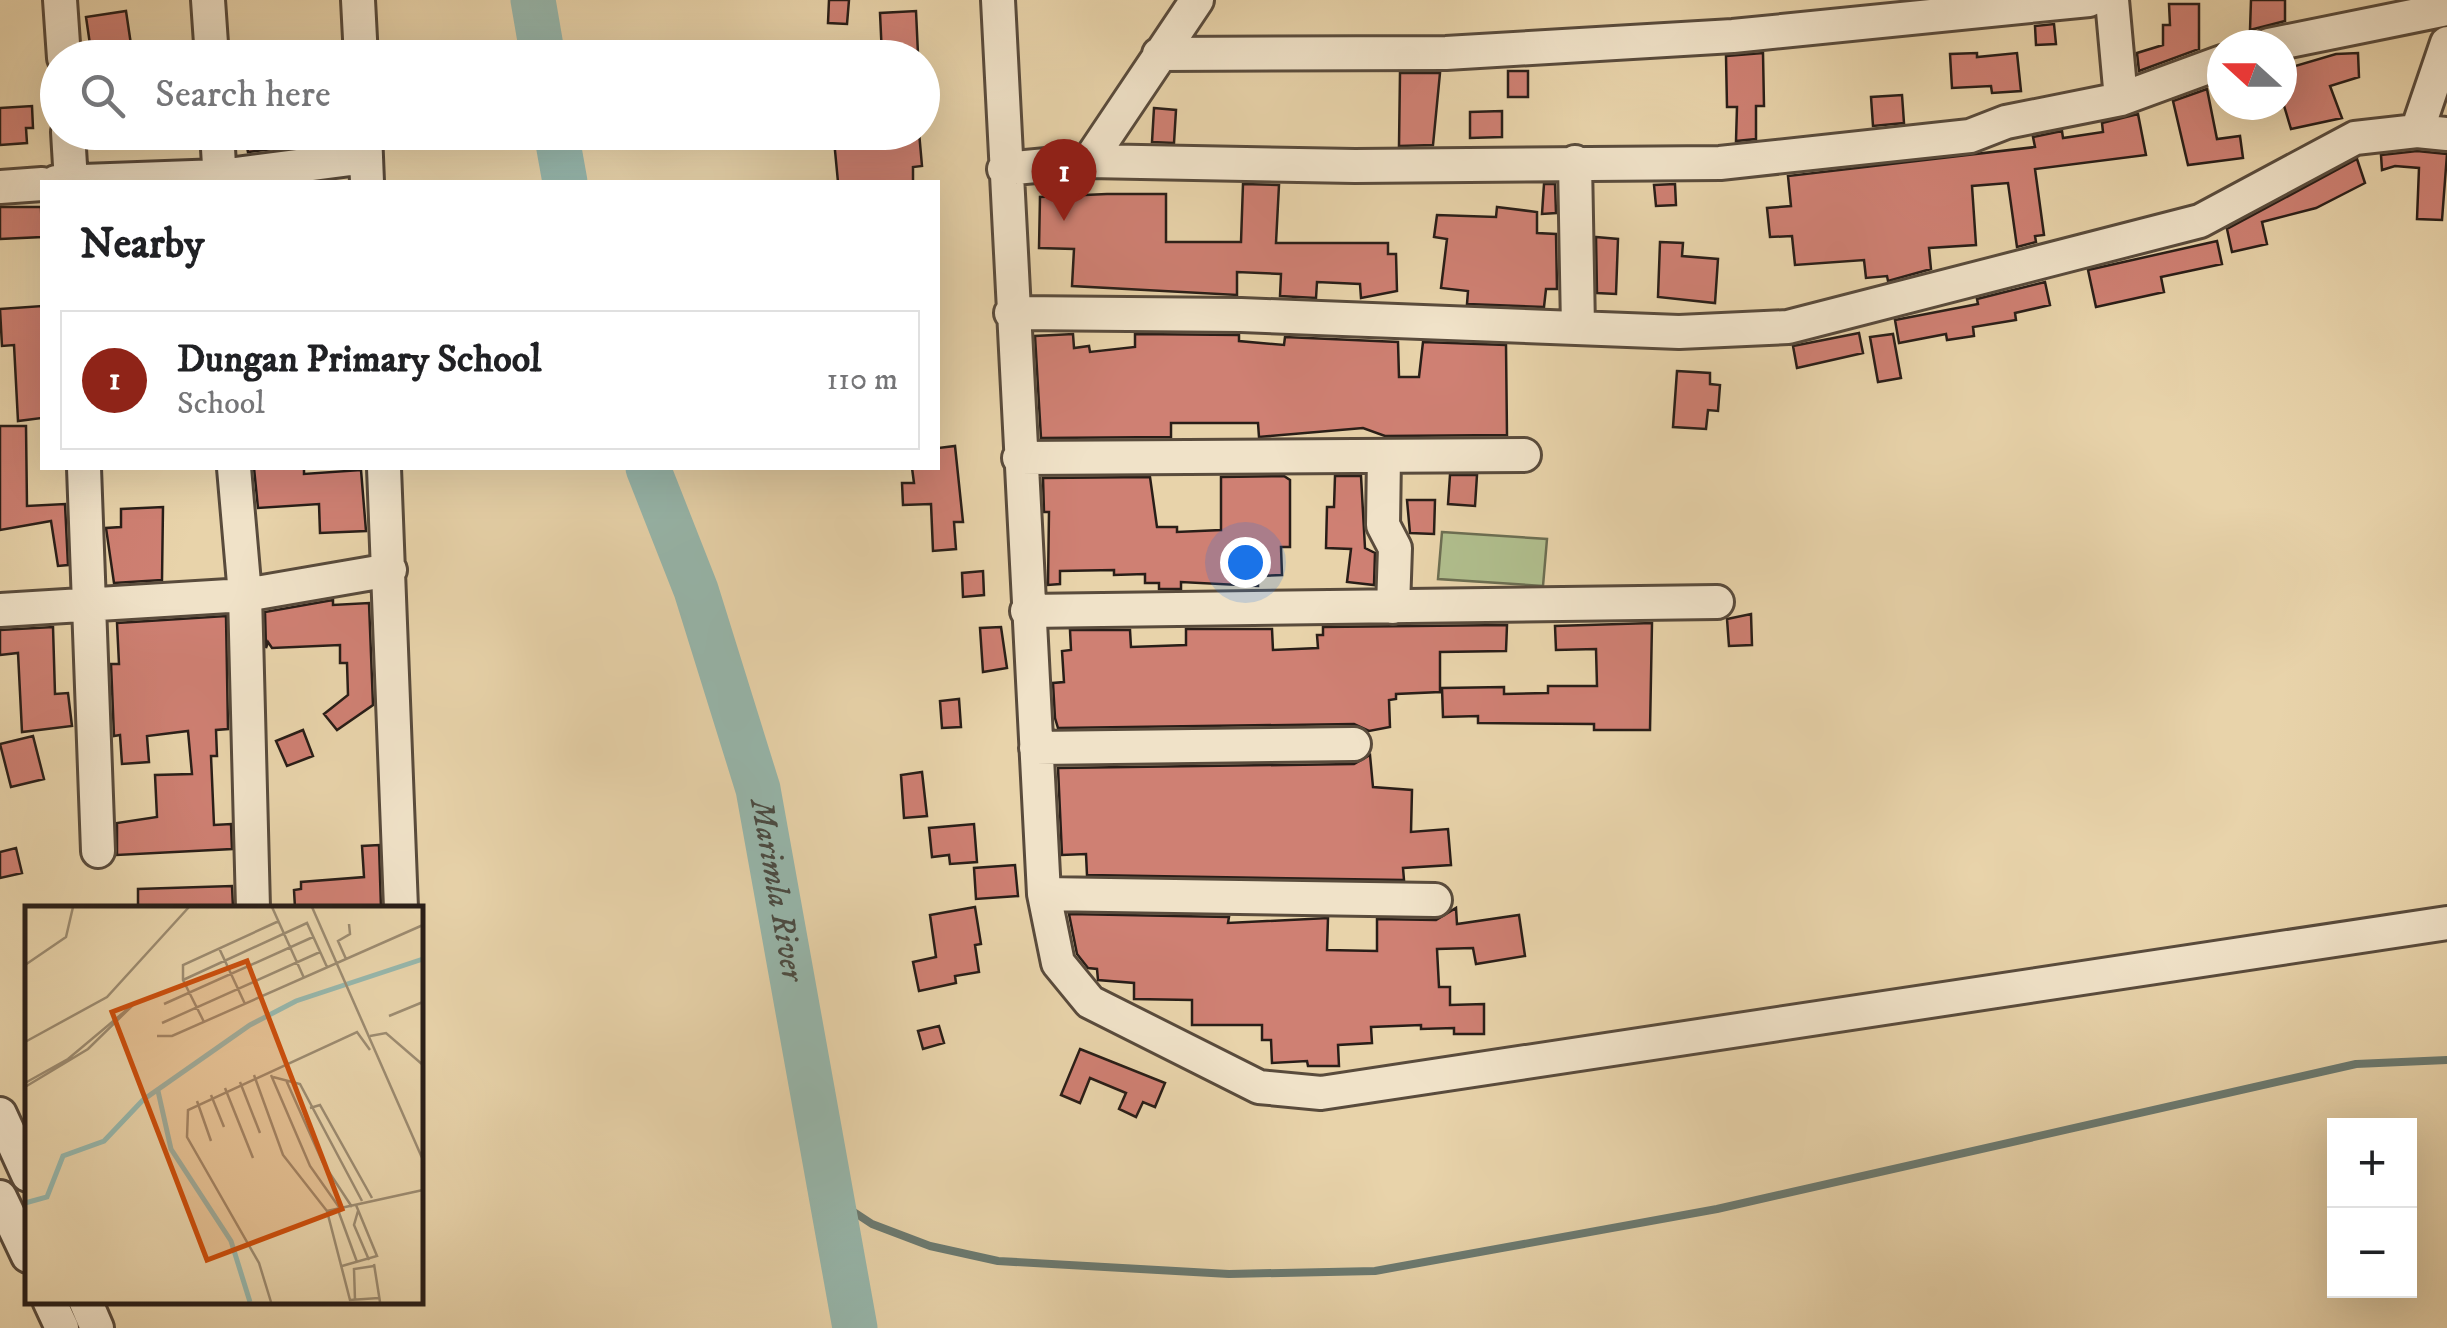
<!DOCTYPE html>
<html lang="en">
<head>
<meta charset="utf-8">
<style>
  body { margin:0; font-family:"IM FELL DW Pica",serif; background:#f6f6f6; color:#202124 }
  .controls { position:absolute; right:30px; bottom:30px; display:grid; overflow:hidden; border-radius:0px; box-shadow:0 10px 40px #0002 }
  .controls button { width:90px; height:90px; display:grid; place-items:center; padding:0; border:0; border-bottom:2px solid #e0e0e0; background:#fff; color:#202124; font:50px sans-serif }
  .compass { position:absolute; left:2207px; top:30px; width:90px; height:90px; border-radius:50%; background:#fff; box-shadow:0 10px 40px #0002; rotate:291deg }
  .you { position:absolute; left:1245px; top:562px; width:35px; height:35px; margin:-25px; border:8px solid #fff; border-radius:50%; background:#1a73e8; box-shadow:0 0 0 15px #1a73e833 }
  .badge { display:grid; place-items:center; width:65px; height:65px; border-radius:50%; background:#8f2418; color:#fff; font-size:32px; font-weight:700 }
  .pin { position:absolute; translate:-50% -82px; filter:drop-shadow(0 2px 5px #0008) }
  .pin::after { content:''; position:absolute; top:52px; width:35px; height:30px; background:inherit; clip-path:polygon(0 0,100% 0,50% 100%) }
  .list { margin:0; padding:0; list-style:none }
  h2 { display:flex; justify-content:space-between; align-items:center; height:130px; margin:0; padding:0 40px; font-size:42px }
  h2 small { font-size:32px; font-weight:400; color:#757577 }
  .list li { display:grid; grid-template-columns:65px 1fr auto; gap:30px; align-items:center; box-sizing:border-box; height:140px; margin:0 20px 20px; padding:0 20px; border:2px solid #e0e0e0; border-radius:0px }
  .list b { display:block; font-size:38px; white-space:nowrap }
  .list p { margin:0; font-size:32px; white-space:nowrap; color:#757577 }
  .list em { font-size:32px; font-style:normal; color:#757577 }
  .icon { flex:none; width:55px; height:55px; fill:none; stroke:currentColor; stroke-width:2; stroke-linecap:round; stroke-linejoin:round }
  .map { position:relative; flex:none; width:2447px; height:1328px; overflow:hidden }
  .search { position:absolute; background:#fff; box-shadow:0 10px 40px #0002; left:40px; top:40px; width:900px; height:110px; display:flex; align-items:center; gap:25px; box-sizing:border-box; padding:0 35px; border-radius:55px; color:#757577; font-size:38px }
  .panel { position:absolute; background:#fff; box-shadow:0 10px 40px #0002; left:40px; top:180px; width:900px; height:290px; border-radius:0px }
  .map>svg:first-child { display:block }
</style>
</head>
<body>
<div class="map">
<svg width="2447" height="1328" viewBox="0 0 2447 1328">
  <rect width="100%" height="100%" fill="#e8d3aa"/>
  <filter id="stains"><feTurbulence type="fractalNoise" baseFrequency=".002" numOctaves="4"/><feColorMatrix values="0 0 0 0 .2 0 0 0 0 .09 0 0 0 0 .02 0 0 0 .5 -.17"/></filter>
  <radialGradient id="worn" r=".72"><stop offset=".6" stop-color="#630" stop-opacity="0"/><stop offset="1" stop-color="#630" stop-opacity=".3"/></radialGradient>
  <path fill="#b0be8d" stroke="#6c6e52" stroke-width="2.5" d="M1442,532L1547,539L1543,586L1438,579Z"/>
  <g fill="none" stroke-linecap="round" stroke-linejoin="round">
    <path stroke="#6b7a71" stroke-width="8" d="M831,1197L872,1224L930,1246L998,1261L1229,1274L1375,1271L1717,1209L2356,1064L2447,1060"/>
    <g stroke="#97b7ac" stroke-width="45">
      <path d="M533,0L543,58"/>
      <path d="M556,132L565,182"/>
      <path id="s1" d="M648,468L696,590L758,789L855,1328"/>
    </g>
  </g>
  <path fill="#cf8073" stroke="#291e18" stroke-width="2.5" d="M829,0H849L847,24L828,23Z
    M2251,0H2285V21L2250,30Z
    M2169,4H2199V49L2139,71L2137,53L2163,45V25H2170Z
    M126,11L133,58H92L86,17Z
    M916,11L918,54L882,56L880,13Z
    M2054,24L2056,44L2036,45L2035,26Z
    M1763,53L1764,106H1756V139L1736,141L1737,107H1727L1726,56Z
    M1977,53V57L2017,53L2021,91L1992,93L1991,86L1952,88L1950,54Z
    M2358,53L2359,77L2330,86L2342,118L2291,129L2282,99V70L2336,54Z
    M1508,71H1528V97H1508Z
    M1400,73H1440L1433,145L1399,146Z
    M2207,89L2217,139L2240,136L2243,158L2188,165L2173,101Z
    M1902,95L1904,123L1873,126L1871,97Z
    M32,106L33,128H26L27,143L0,145V108Z
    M1154,108L1176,110L1174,143L1152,142Z
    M1502,111V137L1470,138V112Z
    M2138,114L2146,155L2035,169L2044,235L2035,236L2036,242L2017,247L2008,183L1972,186L1976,245L1929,248L1931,269L1888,281L1887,276L1866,278L1864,260L1795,265L1792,236L1770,237L1767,208L1791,206L1788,176L2035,147L2033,137L2062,131L2063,138L2103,132L2102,123Z
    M244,132H278L282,148L248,152Z
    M878,132H919L922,166L913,167V182H838L834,140Z
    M2417,151L2447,154L2442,220L2417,219L2419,168L2395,166L2382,170L2381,155Z
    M2357,159L2365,183L2316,208L2262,222L2267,244L2232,252L2227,229Z
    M1243,184L1279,185L1276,243H1388V254H1396L1397,291L1361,298L1360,284L1317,282L1316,298L1280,296L1281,274L1237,272V295L1072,286L1074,249L1039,248L1040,197L1107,194H1166V242H1241Z
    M1544,184H1555L1556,213L1542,214Z
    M1675,184L1676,205L1656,206L1654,185Z
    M0,207H41L42,237L0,239Z
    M1497,207L1537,212V233L1556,234L1557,289H1546L1544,307L1467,304L1468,291L1441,288L1447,239L1434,237L1437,215L1496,217Z
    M1596,237L1618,239L1616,294L1597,293Z
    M2217,241L2222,264L2161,277L2164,292L2096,307L2088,270Z
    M1660,242L1683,243L1682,256L1718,259L1715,303L1658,297Z
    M2045,282L2050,305L2015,313L2016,320L1973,327L1974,336L1947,340L1946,334L1899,343L1895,320L1978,304L1977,299Z
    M42,306V418L18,421L14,345L2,346L0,309Z
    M1859,333L1863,353L1797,368L1793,346Z
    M1073,334L1074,348L1089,346L1090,352L1135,347V334L1239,335V341L1284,345L1285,337L1398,342L1399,377H1419L1423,342L1506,345L1507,435L1385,436L1363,428L1259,437L1258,423H1171V437L1041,438L1035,336Z
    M1893,334L1901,378L1878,382L1870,337Z
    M1677,371L1710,373V384L1720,385L1718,411L1708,410L1706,429L1673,427Z
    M0,426H26L27,506L65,504L68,565L58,566L51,521L0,530Z
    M955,446L963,522H954L956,549L933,551L931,504L903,505L902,483H914L912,468H938V448Z
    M254,468H304V474L361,470L366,531L320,533L319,504L258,508Z
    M1450,475H1477L1475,506L1448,504Z
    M1284,476L1290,480V547H1281L1282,575L1258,576V586L1181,582V589H1159V583H1145V574L1114,575V570L1060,571V584L1048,585L1049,512H1044L1043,478L1150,477L1157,527H1177V532L1221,530V477Z
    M1335,476H1361L1365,548L1375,553L1374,585L1347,582L1351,549L1326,548L1327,507H1334Z
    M1407,500H1435L1434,534L1410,533Z
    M163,507L162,580L114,583L106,528L121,527V509Z
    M983,571L984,595L963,597L962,573Z
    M333,600V605L369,603L373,705L337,730L324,714L348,695L347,663H340V645L272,648L268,642L266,648L265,612Z
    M1751,614L1752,645L1729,646L1727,619Z
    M226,616L228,729L216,730L217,756H211L214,825L231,824L232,849L117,855V823L157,817L155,775L192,774L188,731L147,736L149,762L122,764L120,735L114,736L111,664H119L117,623Z
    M1652,623L1650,730H1594V724L1478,723V716L1443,717L1442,688L1504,687V694L1548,693V686H1597L1596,649L1556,650L1555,626Z
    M1507,625L1506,651L1440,652V692L1396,694V699L1389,700L1390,727L1369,731L1354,724L1058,728L1055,718L1053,683L1064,682L1062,651L1071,650L1070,630H1130L1131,647L1186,645V629H1272L1273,650L1318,648L1317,635H1323V627Z
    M53,627L55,694L68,693L72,726L22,732L18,653L0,655V630Z
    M1001,627L1007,668L983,672L980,628Z
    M959,699L961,727L942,728L940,701Z
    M303,730L313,756L287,766L276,741Z
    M33,736L44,779L11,787L0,744Z
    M1370,755L1373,787L1412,790L1411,832L1448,829L1451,865L1403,868L1404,880L1087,875L1086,854L1062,855L1058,768L1354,764Z
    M922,772L927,816L904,818L901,775Z
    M974,824L977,862L950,864L949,855L932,857L929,828Z
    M379,845L381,908H295L294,890L301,889V882L364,877L362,846Z
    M16,848L22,873L0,878V852Z
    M1015,865L1018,896L976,899L974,868Z
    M232,886L233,908H138V889Z
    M975,907L981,944L975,945L979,972L955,976L956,983L919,991L913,962L936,957L930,915Z
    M1456,908L1457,924L1519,915L1525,956L1476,964L1473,948L1437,949L1439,987H1450V1005L1484,1004V1034H1454V1028L1421,1029V1025L1371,1027L1372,1043L1338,1045L1339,1066H1308L1307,1061L1272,1063L1271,1040H1262V1025H1192V1000L1134,999V983L1098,980L1097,969L1088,968L1077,954L1069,914L1229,917L1228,923L1328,918L1327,950L1377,951V919L1436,920Z
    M939,1026L944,1043L923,1049L918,1031Z
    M1080,1049L1165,1083L1155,1107L1143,1102L1136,1117L1119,1109L1126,1093L1090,1078L1080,1103L1061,1095Z"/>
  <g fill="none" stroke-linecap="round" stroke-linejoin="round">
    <g stroke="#594b3c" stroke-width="38">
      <path id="minor" d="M60,0L64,58
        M208,0L212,58
        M358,0L361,58
        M998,0L1044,894L1058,963L1090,1002L1259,1087L1321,1093L2447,923
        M2112,0L2121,99
        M2269,45L2447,9
        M1159,54L1446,53L1733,36L2089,0
        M2417,131L2447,43
        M68,132L71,182
        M217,132L220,182
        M365,132L367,182
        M1089,161L1197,0
        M1575,162L1578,328
        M1004,169L1089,161L1355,166L1720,163L1970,136L2006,122L2121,99L2222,62
        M56,182L220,176L366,157
        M0,187L42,184
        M1011,313L1241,315L1679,332L1788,327L2200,221L2355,138L2417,131L2447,134
        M1384,456L1383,525L1395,548L1393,607
        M1019,458L1524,455
        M84,468L98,851
        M234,468L245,595L253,908
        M384,468L401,908
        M0,610L245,595L390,570
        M1027,611L1717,602
        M1036,748L1354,744
        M1044,894L1435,900
        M0,1114L28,1175
        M0,1197L28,1256
        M49,1300L62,1328
        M85,1300L97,1328"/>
    </g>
    <use href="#minor" stroke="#f0e2c8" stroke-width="32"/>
  </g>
  <g text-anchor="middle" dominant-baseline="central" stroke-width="10" stroke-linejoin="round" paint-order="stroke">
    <g font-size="32" font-style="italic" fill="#4a4c44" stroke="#f0e2c8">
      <text stroke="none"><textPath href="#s1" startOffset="442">Marimla River</textPath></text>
    </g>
  </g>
  <g transform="translate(25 906)">
    <rect width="398" height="398" fill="#e8d3aa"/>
    <path fill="none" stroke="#97b7ac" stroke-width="5" d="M133,185L146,243L206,335L225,396M0,297L22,291L38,250L79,235L118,194L225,119L271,95L398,53"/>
    <path fill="none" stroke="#9c8b70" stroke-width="2.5" d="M247,1L279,72M287,1L398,254M194,42L220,98M321,53L313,35L325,28L324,18M0,59L41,31L48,1M158,74L282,17L302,61M139,98L288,31M364,110L398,96M179,116L158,74V59L254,15M137,117L295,46M132,130H147L398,19M345,130L361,127L398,159M0,136L82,91L164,1M229,169L258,249L302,305L325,394L354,392M246,169L285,260L316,304M248,171L275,178L337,295M261,174L298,257L327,301M215,176L235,227M0,177L43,153L111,96L63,143L0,181M200,182L228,252M186,189L199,221M172,195L186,235M285,202L295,199L347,292M313,304L332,356M302,305L398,284M333,305L329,319L344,354M349,358L355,396M317,360L352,350L331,299M330,394L329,363L349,360M246,396L234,357L162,231L163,204L332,126L345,144"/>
    <path fill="#cb500e" fill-opacity="0.15" stroke="#cb500e" stroke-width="5" d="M222,55L317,303L182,354L87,106Z"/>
    <rect width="398" height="398" fill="none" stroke="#291e18" stroke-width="5"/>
  </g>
  <rect width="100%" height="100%" filter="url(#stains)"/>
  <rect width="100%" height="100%" fill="url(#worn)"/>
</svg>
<div class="controls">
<button>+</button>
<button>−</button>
</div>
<svg class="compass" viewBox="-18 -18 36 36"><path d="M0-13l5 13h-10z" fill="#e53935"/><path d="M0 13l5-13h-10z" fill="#757577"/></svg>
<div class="you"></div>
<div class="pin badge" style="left:1064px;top:221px">1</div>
<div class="search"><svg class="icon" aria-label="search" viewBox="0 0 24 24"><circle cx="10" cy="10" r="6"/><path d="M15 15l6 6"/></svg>Search here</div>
<section class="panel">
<h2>Nearby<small></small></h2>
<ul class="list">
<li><span class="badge">1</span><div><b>Dungan Primary School</b><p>School</p></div><em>110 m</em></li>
</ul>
</section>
</div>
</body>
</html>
